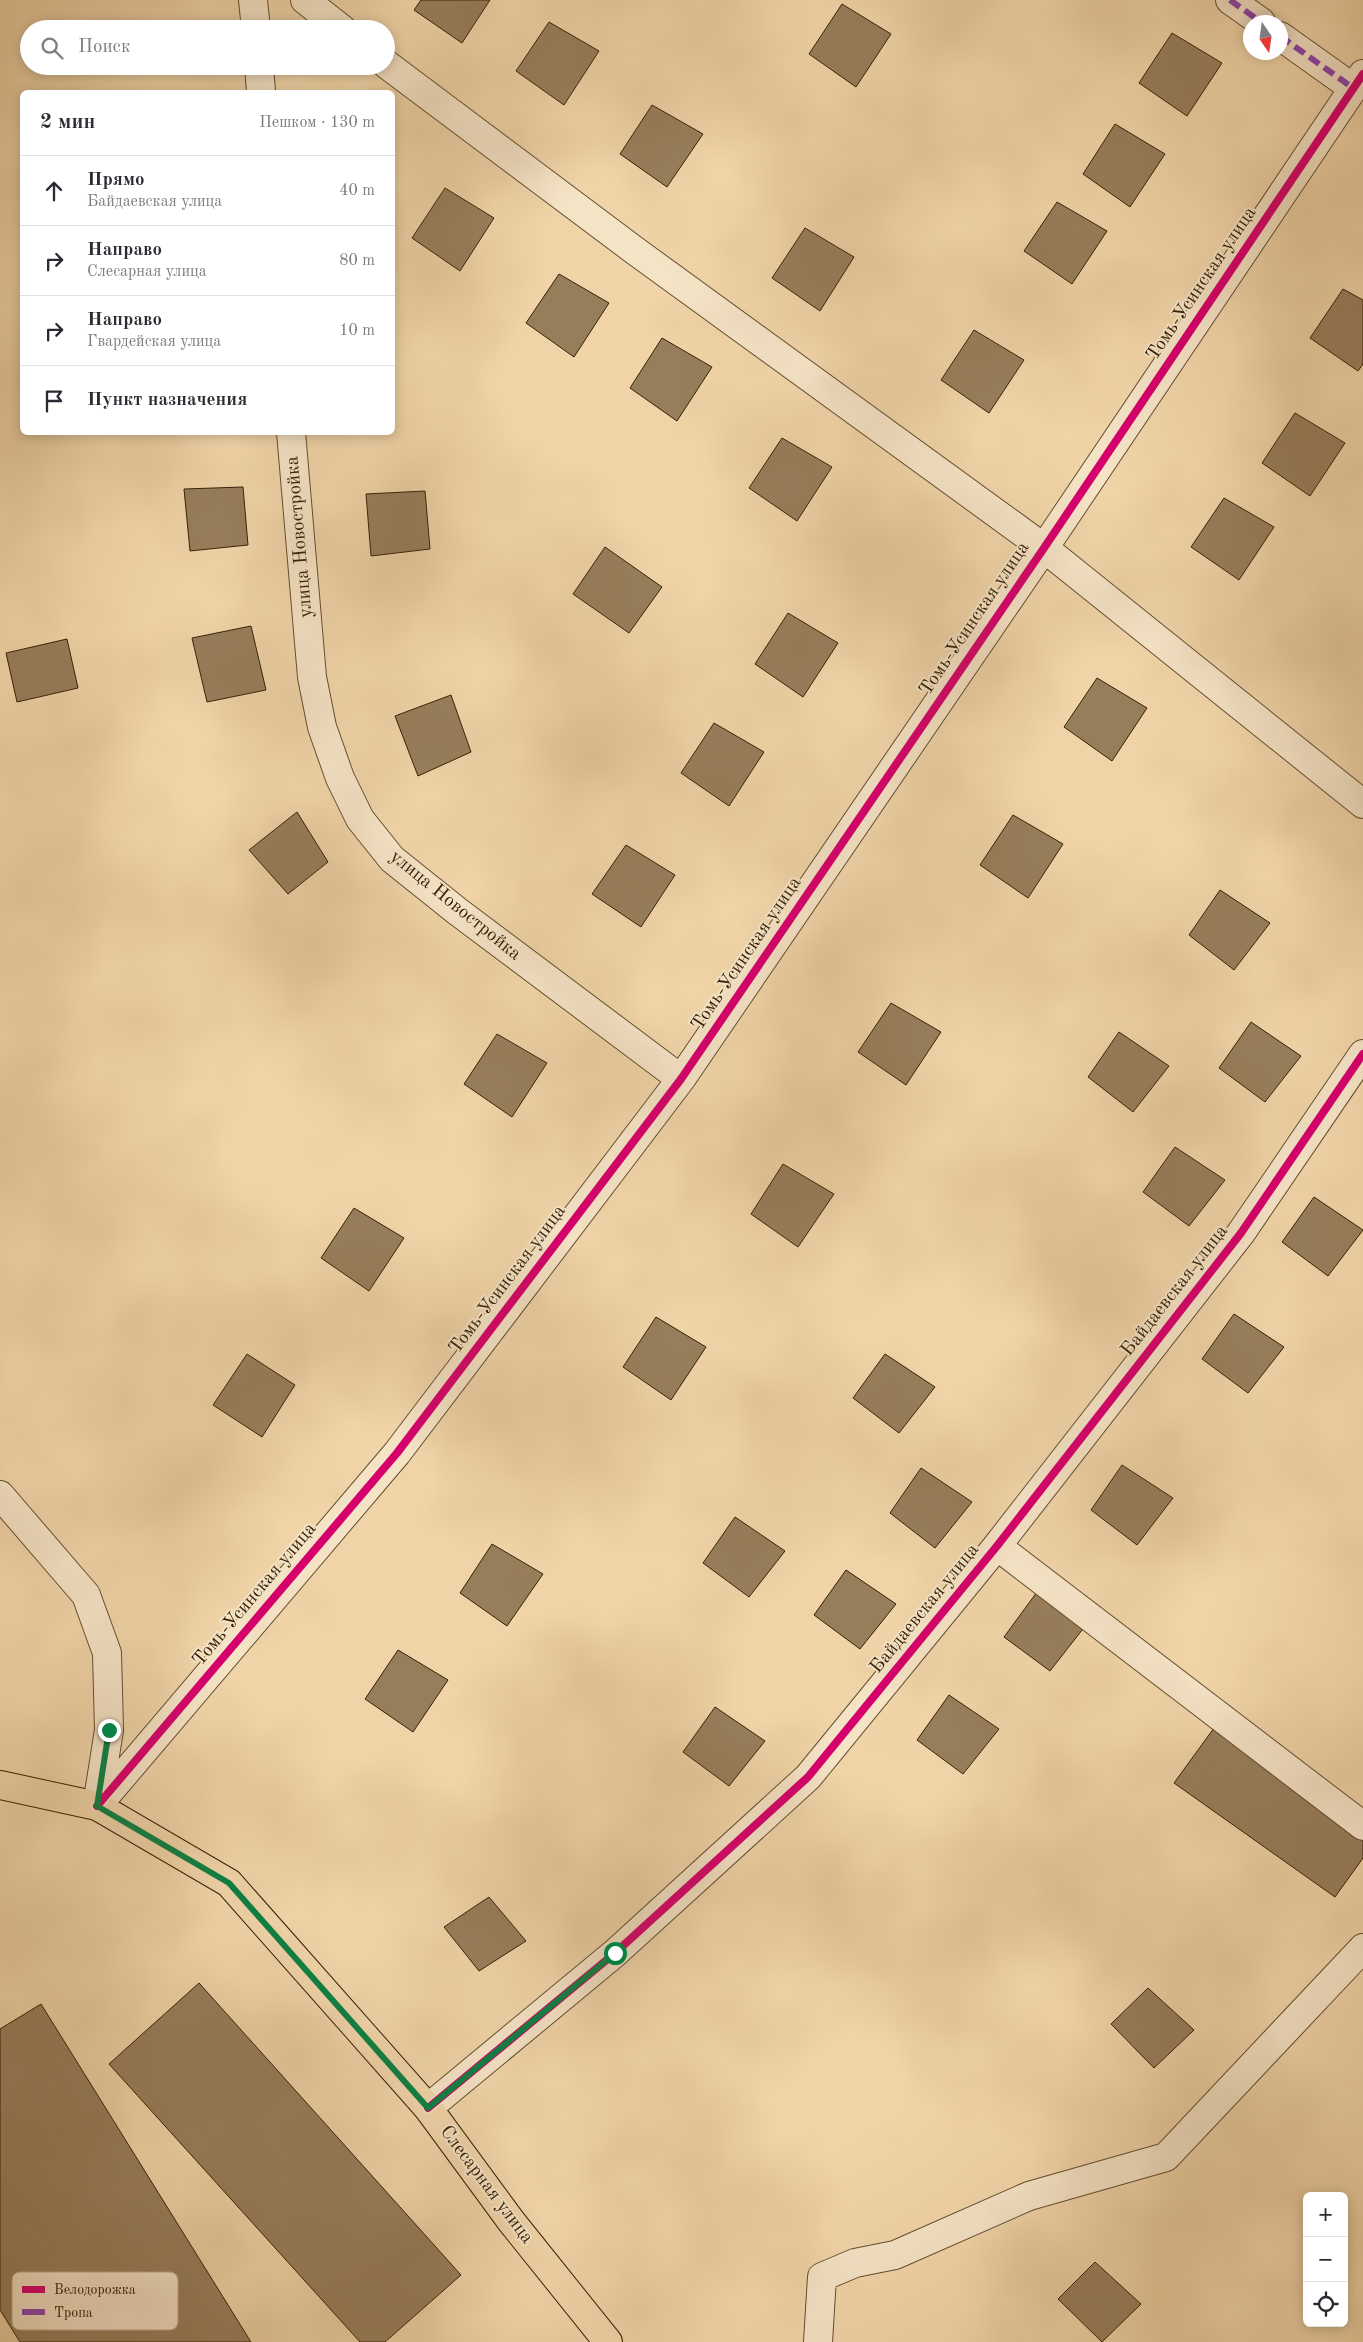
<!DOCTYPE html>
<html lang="ru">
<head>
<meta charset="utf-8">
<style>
  body { margin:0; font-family:"Old Standard TT",serif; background:#f2f2f3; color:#2b2b33 }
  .controls { position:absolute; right:15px; bottom:15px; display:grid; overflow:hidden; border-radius:8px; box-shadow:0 2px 12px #0003 }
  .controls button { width:45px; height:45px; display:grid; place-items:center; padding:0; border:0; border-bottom:1px solid #e1e1e2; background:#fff; color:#2b2b33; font:25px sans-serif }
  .compass { position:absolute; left:1243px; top:15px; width:45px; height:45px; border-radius:50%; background:#fff; box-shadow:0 2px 12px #0003; rotate:167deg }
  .stop { position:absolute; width:15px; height:15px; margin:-11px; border:4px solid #0b8043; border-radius:50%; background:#fff }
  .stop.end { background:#0b8043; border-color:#fff; box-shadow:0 1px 5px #0008 }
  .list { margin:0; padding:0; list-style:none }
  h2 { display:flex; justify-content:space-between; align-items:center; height:65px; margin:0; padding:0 20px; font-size:21px }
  h2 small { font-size:16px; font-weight:400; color:#7c7c81 }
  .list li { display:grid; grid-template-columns:32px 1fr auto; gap:15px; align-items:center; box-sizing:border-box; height:70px; padding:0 20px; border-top:1px solid #e1e1e2 }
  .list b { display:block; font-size:19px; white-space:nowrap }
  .list p { margin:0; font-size:16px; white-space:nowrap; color:#7c7c81 }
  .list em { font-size:16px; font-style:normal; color:#7c7c81 }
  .icon { flex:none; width:28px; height:28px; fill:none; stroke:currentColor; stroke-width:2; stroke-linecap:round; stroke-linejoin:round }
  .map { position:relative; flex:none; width:1363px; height:2342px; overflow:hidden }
  .search { position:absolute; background:#fff; box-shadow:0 2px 12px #0003; left:20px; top:20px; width:375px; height:55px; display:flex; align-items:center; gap:12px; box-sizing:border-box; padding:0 18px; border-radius:28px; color:#7c7c81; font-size:19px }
  .panel { position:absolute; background:#fff; box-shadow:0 2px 12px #0003; left:20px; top:90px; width:375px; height:345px; border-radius:8px }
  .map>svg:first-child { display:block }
</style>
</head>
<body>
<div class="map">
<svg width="1363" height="2342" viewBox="0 0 1363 2342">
  <rect width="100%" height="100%" fill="#f0d4a8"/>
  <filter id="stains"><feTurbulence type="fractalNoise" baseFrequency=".004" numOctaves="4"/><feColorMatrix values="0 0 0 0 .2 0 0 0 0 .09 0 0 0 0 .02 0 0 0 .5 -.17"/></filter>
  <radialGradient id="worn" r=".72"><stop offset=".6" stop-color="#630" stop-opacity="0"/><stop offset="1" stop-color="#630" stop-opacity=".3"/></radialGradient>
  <path fill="#977e5b" stroke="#362107" d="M421,0H490L462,43L414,10Z
    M842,4L891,34L856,87L809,54Z
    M549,22L599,51L564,105L516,71Z
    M1172,33L1222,63L1187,116L1139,83Z
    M652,105L703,134L667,187L620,154Z
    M1115,124L1165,154L1130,207L1083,174Z
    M445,188L494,218L460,271L412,238Z
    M1057,202L1107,231L1072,284L1024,251Z
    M805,228L854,257L820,311L772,278Z
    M559,274L609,303L574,357L526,323Z
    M1343,289L1363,300V364L1358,371L1310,338Z
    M974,330L1024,360L989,413L941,380Z
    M662,338L712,367L677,421L630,388Z
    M1295,413L1345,443L1310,496L1262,463Z
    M782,438L832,467L797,521L749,488Z
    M243,487L248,545L190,551L184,489Z
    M425,491L430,549L371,556L366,494Z
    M1224,498L1274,527L1239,580L1191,547Z
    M605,547L662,587L629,633L573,594Z
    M788,613L838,643L803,697L755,664Z
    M251,626L266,690L207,702L192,638Z
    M67,639L78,688L17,702L6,653Z
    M1097,678L1147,708L1112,761L1064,727Z
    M451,695L471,752L418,776L395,716Z
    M714,723L764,752L729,806L681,773Z
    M297,812L328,862L288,894L249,850Z
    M1013,815L1063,844L1028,898L980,865Z
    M626,845L675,875L641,927L592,894Z
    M1220,890L1270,923L1234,970L1189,935Z
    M891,1003L941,1032L906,1085L858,1052Z
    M1251,1022L1301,1056L1265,1102L1219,1068Z
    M1119,1032L1169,1066L1133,1112L1088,1077Z
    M497,1034L547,1063L512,1117L464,1084Z
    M1175,1147L1225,1180L1189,1226L1143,1192Z
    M783,1164L834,1194L798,1247L751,1214Z
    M1314,1197L1363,1230L1328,1276L1282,1242Z
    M354,1208L404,1238L369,1291L321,1258Z
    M1234,1314L1284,1347L1248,1393L1202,1359Z
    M656,1317L706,1347L671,1400L623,1367Z
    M247,1354L295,1385L262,1437L213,1405Z
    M885,1354L935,1387L899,1433L853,1398Z
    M1122,1465L1173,1498L1137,1545L1091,1510Z
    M921,1468L972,1502L935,1548L890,1513Z
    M735,1517L785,1551L749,1597L703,1563Z
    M492,1544L543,1574L507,1626L460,1593Z
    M846,1570L896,1604L860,1649L814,1615Z
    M1037,1592L1086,1625L1050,1671L1004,1637Z
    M398,1650L448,1680L413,1732L365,1699Z
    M949,1695L999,1729L963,1774L917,1740Z
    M715,1707L765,1741L729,1786L683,1752Z
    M1214,1728L1363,1836V1858L1335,1897L1174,1783Z
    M489,1897L526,1941L479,1971L444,1927Z
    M199,1983L461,2275L385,2342H360L109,2064Z
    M1148,1988L1194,2030L1154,2068L1111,2024Z
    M41,2004L251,2342H20L0,2310V2029Z
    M1095,2262L1141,2304L1102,2342L1058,2299Z"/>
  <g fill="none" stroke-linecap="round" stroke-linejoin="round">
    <g stroke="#644e2f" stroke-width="30">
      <path id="minor" d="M253,0L256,29
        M305,0L342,29
        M1230,0L1261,22
        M1280,36L1353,88
        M386,64L634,250L1044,548L1363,804
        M259,66L261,92
        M291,432L312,677L322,727L340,778L360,819L392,859L457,911L681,1079
        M0,1495L86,1595L107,1653L109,1730L97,1806
        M997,1546L1363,1826
        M97,1806L397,1453L681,1079L1044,548L1363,74
        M428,2108L615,1953L808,1777L997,1546L1241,1233L1363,1054
        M818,2342L822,2277L855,2263L895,2255L1029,2196L1166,2157L1363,1948"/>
    </g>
    <g stroke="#362107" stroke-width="30">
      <path id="major" d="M0,1785L97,1806L229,1883L428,2108L511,2221L608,2342"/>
    </g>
    <use href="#minor" stroke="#f5e3c6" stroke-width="28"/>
    <use href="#major" stroke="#f0d4a8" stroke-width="28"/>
    <path stroke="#8e44ad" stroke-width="6" stroke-dasharray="12 6" stroke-linecap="butt" d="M1230,0L1261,22
      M1280,36L1353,88"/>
    <g stroke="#f5e3c6" stroke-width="11">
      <path id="cycleway" d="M97,1806L397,1453L681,1079L1044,548L1363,74
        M428,2108L615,1953L808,1777L997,1546L1241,1233L1363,1054"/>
    </g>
    <use href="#cycleway" stroke="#d6006c" stroke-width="8"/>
  </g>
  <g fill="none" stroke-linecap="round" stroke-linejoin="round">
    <path stroke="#0b8043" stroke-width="6" d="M109,1730L97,1806L229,1883L428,2108L615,1953"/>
  </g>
  <g text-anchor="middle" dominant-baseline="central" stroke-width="4" stroke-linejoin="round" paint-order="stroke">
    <g font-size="19" fill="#362107" stroke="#f5e3c6">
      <text transform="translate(1202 284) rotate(-56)">Томь-Усинская улица</text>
      <text transform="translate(300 537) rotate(-95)">улица Новостройка</text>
      <text transform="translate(975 619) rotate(-56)">Томь-Усинская улица</text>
      <text transform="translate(455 906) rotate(39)">улица Новостройка</text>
      <text transform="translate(747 954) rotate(-56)">Томь-Усинская улица</text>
      <text transform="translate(508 1280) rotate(-53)">Томь-Усинская улица</text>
      <text transform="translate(1175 1291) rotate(-52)">Байдаевская улица</text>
      <text transform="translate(255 1595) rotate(-50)">Томь-Усинская улица</text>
      <text transform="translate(925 1609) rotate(-51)">Байдаевская улица</text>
      <text transform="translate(486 2185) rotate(53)">Слесарная улица</text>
    </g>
  </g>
  <rect x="12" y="2272" width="166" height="58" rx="8" fill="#f5e3c6" stroke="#bca98d" stroke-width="1"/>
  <rect x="22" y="2286" width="23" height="7" fill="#d6006c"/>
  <rect x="22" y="2309" width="23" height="6" fill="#8e44ad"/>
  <g font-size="14" fill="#362107">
    <text x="54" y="2294">Велодорожка</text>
    <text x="54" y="2317">Тропа</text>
  </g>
  <rect width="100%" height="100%" filter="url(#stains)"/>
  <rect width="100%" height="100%" fill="url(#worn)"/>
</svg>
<div class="controls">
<button>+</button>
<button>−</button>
<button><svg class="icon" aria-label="locate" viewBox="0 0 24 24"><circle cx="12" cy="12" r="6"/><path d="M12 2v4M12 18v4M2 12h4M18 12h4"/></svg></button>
</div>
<svg class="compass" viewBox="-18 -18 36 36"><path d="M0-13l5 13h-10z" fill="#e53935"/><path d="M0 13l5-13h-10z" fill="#7c7c81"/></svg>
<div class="stop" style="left:615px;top:1953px"></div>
<div class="stop end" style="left:109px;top:1730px"></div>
<div class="search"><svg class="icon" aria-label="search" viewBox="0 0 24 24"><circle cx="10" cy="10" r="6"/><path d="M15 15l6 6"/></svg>Поиск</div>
<section class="panel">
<h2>2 мин<small>Пешком · 130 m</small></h2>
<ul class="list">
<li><svg class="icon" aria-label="ahead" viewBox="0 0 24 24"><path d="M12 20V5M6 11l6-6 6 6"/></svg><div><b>Прямо</b><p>Байдаевская улица</p></div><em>40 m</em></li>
<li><svg class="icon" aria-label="right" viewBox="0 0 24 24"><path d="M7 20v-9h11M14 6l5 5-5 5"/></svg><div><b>Направо</b><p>Слесарная улица</p></div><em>80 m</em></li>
<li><svg class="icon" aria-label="right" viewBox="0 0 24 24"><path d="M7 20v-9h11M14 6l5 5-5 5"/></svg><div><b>Направо</b><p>Гвардейская улица</p></div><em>10 m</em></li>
<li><svg class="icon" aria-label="arrive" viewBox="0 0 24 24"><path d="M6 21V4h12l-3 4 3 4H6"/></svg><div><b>Пункт назначения</b></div></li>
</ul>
</section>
</div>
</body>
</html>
